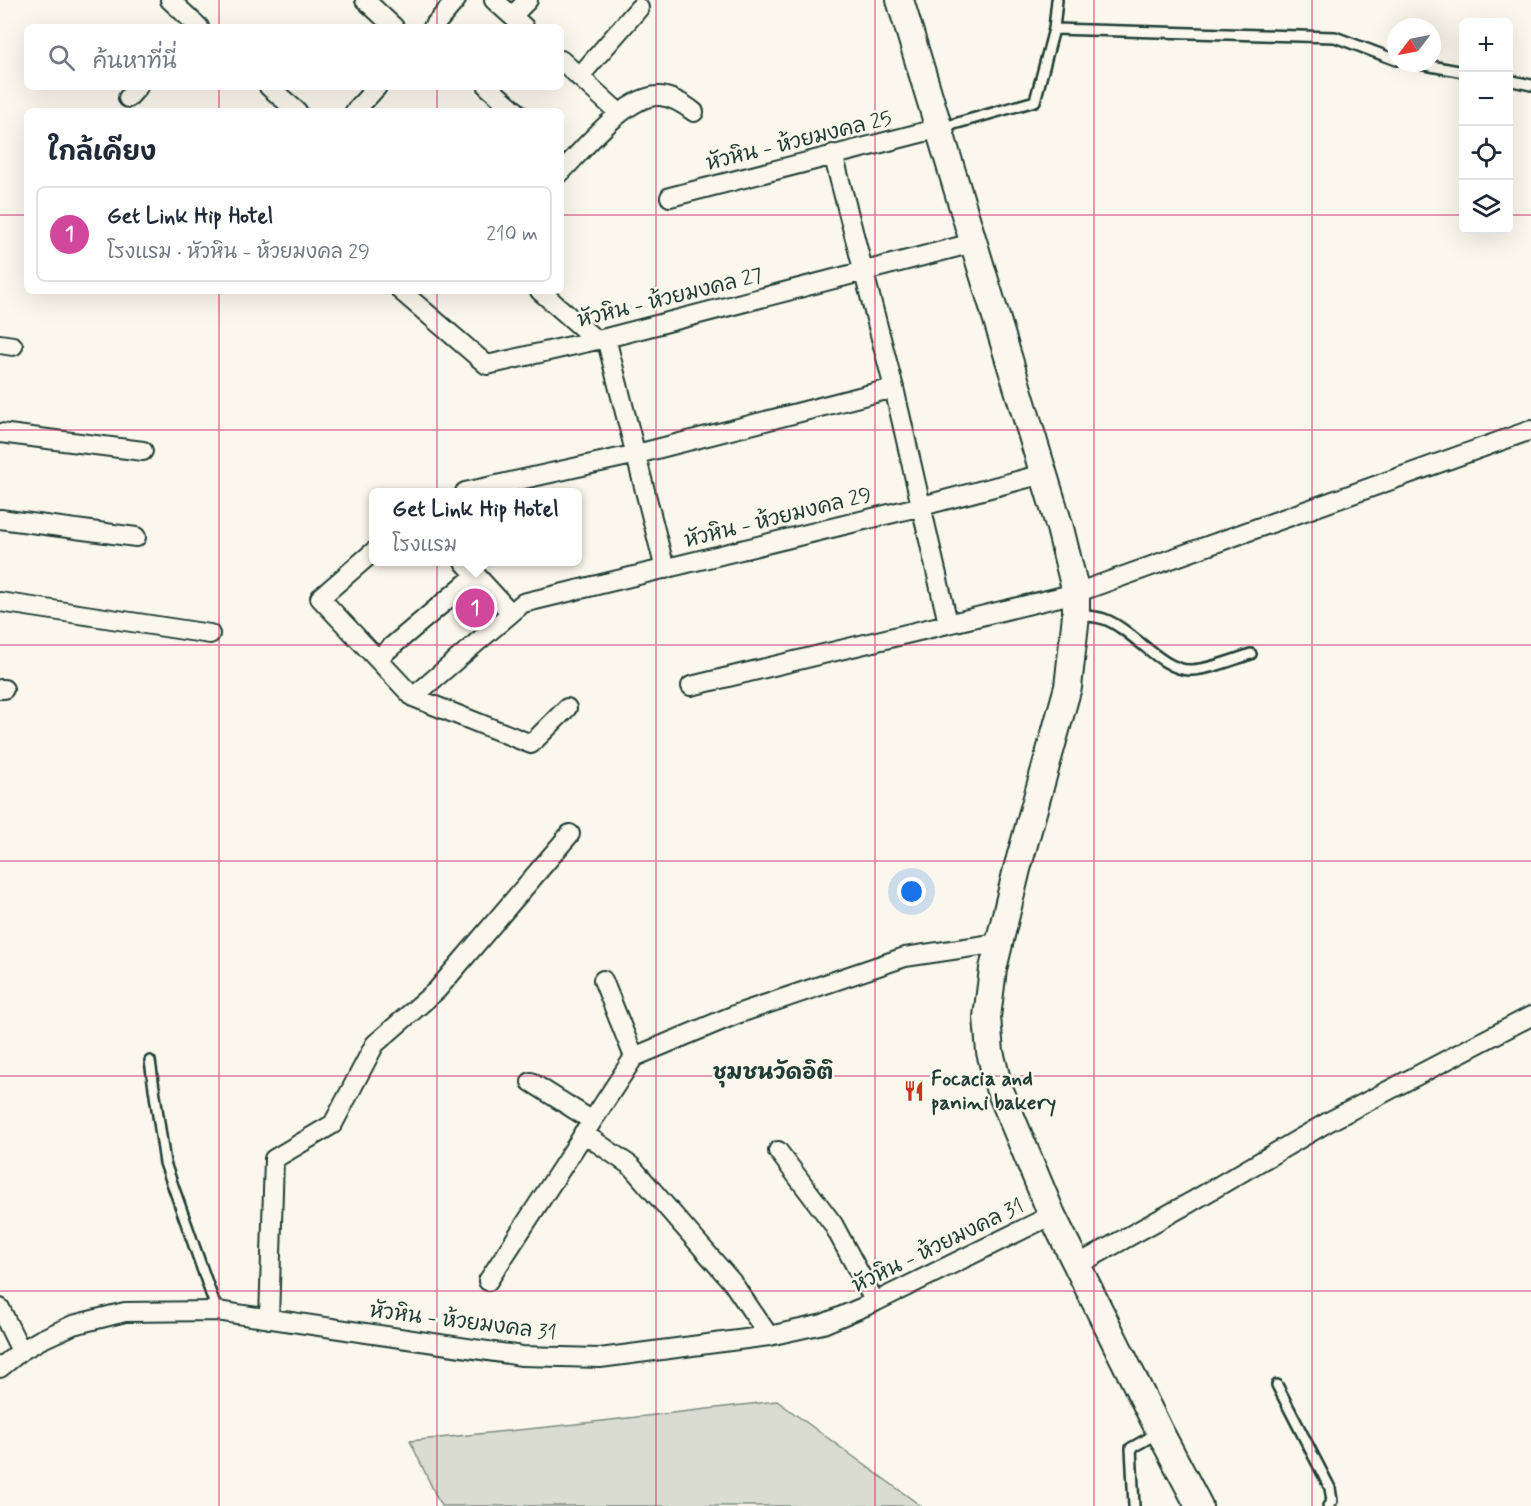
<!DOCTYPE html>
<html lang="th">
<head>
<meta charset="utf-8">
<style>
  body { margin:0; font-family:Mynerve,"Playpen Sans Thai",sans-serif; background:#f6f6f7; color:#1f2937 }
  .controls { position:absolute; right:18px; top:18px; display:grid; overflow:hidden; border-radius:9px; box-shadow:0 6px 24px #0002 }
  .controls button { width:54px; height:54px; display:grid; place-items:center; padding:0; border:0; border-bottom:2px solid #e0e1e3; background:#fff; color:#1f2937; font:30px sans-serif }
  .compass { position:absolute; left:1387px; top:18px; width:54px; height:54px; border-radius:50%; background:#fff; box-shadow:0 6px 24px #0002; rotate:238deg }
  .you { position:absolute; left:912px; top:892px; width:21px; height:21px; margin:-15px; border:4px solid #fff; border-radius:50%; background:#1a73e8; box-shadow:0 0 0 9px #1a73e833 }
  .badge { display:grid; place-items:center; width:39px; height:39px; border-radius:50%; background:#2563eb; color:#fff; font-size:20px; font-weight:700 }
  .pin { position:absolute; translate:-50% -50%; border:3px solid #fff; box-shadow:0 2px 6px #0006 }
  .popup { position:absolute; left:369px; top:488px; width:213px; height:78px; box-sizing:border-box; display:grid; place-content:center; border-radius:9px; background:#fff; filter:drop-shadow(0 2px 4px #0005); font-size:20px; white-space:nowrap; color:#747a83 }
  .popup b { font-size:22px; color:#1f2937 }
  .popup::after { content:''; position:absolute; left:50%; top:100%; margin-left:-12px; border:12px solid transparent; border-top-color:#fff }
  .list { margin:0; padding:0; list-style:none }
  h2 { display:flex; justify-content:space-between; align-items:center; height:78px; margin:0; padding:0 24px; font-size:26px }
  h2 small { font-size:20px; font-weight:400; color:#747a83 }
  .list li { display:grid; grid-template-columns:39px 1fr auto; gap:18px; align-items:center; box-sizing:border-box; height:96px; margin:0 12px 12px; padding:0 12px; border:2px solid #e0e1e3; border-radius:9px }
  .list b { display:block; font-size:22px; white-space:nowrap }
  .list p { margin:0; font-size:20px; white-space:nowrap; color:#747a83 }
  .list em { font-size:20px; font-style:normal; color:#747a83 }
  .icon { flex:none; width:33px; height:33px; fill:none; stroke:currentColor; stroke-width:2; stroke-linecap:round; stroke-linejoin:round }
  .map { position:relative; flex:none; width:1531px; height:1506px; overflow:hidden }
  .search { position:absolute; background:#fff; box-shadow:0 6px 24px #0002; left:24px; top:24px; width:540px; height:66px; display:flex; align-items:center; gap:15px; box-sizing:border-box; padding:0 21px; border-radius:9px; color:#747a83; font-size:22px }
  .panel { position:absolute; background:#fff; box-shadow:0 6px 24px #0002; left:24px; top:108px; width:540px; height:186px; border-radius:9px }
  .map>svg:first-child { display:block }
</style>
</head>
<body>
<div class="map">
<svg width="1531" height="1506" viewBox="0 0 1531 1506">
  <rect width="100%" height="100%" fill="#fbf7ec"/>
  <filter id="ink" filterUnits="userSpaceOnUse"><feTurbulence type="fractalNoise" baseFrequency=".0167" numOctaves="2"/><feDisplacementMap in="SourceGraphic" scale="12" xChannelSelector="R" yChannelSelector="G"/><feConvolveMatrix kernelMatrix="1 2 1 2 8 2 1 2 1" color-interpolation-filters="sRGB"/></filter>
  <g filter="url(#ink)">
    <path fill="#dbdcd1" stroke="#7d8c82" stroke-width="1.5" d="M777,1401L921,1506H441L410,1441L567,1425Z"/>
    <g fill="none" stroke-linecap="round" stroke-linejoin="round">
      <g stroke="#1f3d34" stroke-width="14">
        <path id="lane" d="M1054,29L1335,37L1396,60
          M1414,63L1464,72
          M1508,80L1531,85
          M940,128L1035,101L1054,29L1057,0
          M1076,615C1085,616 1096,616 1104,619C1133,629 1162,672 1192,670C1211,669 1232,660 1251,654
          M150,1061L165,1163L217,1311
          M1277,1385L1330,1488L1332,1501L1328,1506
          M1134,1506L1131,1448L1158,1433"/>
      </g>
      <g stroke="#1f3d34" stroke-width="22">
        <path id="street" d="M170,0L199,27
          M365,0L394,27
          M494,0L524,27
          M512,16L528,0
          M433,27L456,0
          M561,60L619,113
          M579,77L639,8
          M269,87L297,111
          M488,87L516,111
          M128,98L138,87
          M355,111L377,87
          M833,154L894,388L948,623
          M561,172C583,150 627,94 660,96C673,97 685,105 694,112
          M670,197L940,128
          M401,291L487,365L606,338L973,243
          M540,291L596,340
          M606,338L665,569
          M0,344L13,346
          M0,433L143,451
          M465,492L637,454L894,388
          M0,519L136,537
          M373,552L320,598L413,697L531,744L567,708
          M464,562L510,612
          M0,602L210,634
          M377,659L476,575
          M691,686L1076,593L1531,430
          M0,689H4
          M413,697L523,603L922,506L1043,474
          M603,980L634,1057
          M531,1082L591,1120
          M583,1133L631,1166L732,1282L769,1336
          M778,1151L833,1224L875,1302
          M1077,1265L1191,1202L1328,1122L1531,1016
          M488,1281L634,1057L737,1014L905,957L999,943
          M0,1308L21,1351
          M269,1319L274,1159L333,1124L375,1044L437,990L570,834
          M0,1368L21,1351L40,1340L73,1325L125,1312L217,1311L522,1356L600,1358L769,1336L823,1324L875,1302L1052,1215"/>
      </g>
      <g stroke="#1f3d34" stroke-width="30">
        <path id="secondary" d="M900,0L1060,528L1076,593V615L1068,687L1017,869L993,969L987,1017L990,1052L999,1088L1052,1215L1160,1432L1199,1506"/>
      </g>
      <use href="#lane" stroke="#fbf7ec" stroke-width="9"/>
      <use href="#street" stroke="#fbf7ec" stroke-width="18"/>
      <use href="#secondary" stroke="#fbf7ec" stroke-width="26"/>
    </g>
  </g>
  <path fill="none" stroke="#c2185b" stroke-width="1.5" stroke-opacity="0.55" d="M219,0V27M437,0V27M656,0V1506M875,0V1506M1094,0V1506M1312,0V1506M219,87V111M437,87V111M0,215H27M561,215H1464M1508,215H1531M219,291V1506M437,291V1506M0,430H1531M0,645H1531M0,861H1531M0,1076H1531M0,1291H1531"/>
  <defs>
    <g id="restaurant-bare" transform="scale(1.62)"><path d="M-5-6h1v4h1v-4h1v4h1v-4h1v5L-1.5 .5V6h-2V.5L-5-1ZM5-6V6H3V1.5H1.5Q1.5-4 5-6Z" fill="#c8321e" stroke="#fbf7ec" stroke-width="2.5" paint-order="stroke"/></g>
  </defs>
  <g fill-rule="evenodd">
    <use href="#restaurant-bare" x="914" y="1091"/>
  </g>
  <g text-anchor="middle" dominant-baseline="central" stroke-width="5" stroke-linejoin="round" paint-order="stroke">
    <g font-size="21" fill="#1f3d34" stroke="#fbf7ec">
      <text transform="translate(799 141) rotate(-14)">หัวหิน - ห้วยมงคล 25</text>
      <text transform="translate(670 298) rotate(-14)">หัวหิน - ห้วยมงคล 27</text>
      <text transform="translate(778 518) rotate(-14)">หัวหิน - ห้วยมงคล 29</text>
      <text transform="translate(938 1246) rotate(-26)">หัวหิน - ห้วยมงคล 31</text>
      <text transform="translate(463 1322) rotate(7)">หัวหิน - ห้วยมงคล 31</text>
    </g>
    <g font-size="21" font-weight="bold" fill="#1f3d34" stroke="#fbf7ec" text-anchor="start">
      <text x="931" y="1079">Focacia and<tspan x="931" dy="24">panini bakery</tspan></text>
    </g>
    <g font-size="22" font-weight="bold" fill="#1f3d34" stroke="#fbf7ec">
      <text x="773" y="1073">ชุมชนวัดอิติ</text>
    </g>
  </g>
</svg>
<div class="controls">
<button>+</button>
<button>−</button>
<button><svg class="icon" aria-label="locate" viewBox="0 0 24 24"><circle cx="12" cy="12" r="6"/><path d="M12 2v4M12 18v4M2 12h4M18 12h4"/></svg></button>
<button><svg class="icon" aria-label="layers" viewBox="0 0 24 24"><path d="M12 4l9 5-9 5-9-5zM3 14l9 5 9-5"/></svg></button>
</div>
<svg class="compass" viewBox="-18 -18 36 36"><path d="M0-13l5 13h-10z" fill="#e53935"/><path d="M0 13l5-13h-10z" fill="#747a83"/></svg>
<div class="you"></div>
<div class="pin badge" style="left:475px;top:608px;background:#d1479c">1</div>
<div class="popup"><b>Get Link Hip Hotel</b>โรงแรม</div>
<div class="search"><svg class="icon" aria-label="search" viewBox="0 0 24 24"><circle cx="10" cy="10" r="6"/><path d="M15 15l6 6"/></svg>ค้นหาที่นี่</div>
<section class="panel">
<h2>ใกล้เคียง<small></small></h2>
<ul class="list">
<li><span class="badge" style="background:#d1479c">1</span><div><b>Get Link Hip Hotel</b><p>โรงแรม · หัวหิน - ห้วยมงคล 29</p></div><em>210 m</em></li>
</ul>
</section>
</div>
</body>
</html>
